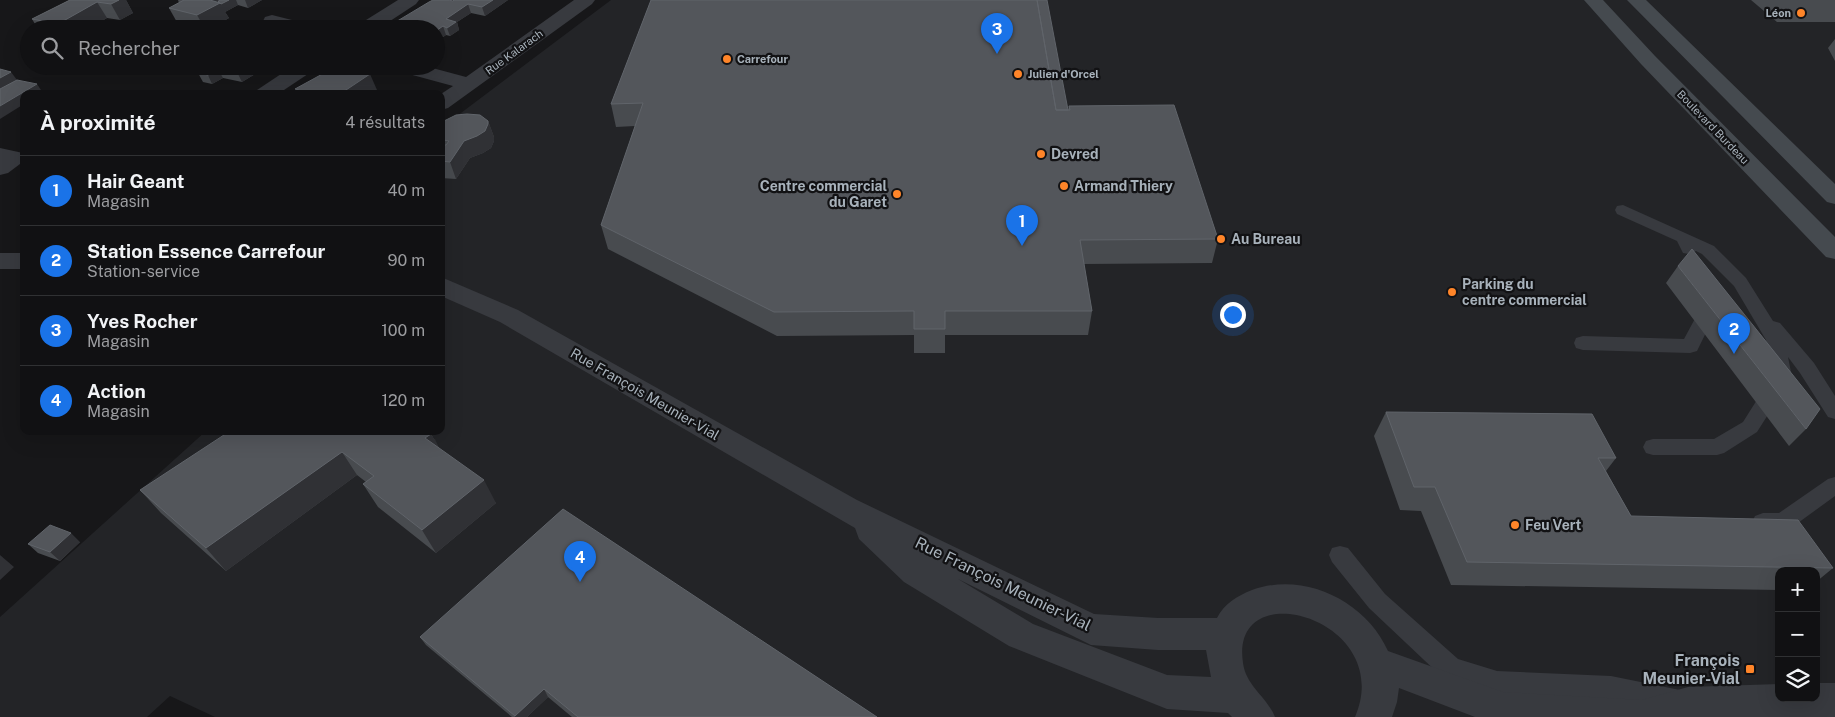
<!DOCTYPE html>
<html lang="fr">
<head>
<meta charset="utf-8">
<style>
  body { margin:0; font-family:"Public Sans",sans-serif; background:#1e1f21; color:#f1f3f6 }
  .controls { position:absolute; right:15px; bottom:15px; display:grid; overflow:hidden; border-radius:10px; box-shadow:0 5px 20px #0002 }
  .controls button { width:45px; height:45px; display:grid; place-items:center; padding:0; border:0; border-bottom:1px solid #303133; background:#111113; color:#f1f3f6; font:25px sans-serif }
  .you { position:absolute; left:1232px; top:314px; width:18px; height:18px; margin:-12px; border:4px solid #fff; border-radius:50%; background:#1a73e8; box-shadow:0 0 0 8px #1a73e833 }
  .badge { display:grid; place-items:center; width:32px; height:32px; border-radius:50%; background:#1a73e8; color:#fff; font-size:16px; font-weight:700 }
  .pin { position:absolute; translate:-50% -41px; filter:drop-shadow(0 1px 2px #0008) }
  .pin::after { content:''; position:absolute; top:26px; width:18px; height:15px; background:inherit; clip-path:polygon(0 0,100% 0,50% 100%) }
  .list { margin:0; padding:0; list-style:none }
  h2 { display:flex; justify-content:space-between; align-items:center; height:65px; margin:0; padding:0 20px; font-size:21px }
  h2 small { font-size:16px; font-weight:400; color:#9c9da0 }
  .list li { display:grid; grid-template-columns:32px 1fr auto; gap:15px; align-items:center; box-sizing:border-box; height:70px; padding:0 20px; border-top:1px solid #303133 }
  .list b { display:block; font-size:19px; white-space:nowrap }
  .list p { margin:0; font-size:16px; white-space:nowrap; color:#9c9da0 }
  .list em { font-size:16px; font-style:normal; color:#9c9da0 }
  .icon { flex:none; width:28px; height:28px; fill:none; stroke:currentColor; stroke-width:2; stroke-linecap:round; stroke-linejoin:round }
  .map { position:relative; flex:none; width:1835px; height:717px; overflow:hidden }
  .search { position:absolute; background:#111113; box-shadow:0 5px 20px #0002; left:20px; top:20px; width:425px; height:55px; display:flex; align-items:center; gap:12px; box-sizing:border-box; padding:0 18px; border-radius:28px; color:#9c9da0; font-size:19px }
  .panel { position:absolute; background:#111113; box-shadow:0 5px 20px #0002; left:20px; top:90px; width:425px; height:345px; border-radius:10px }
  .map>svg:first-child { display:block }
</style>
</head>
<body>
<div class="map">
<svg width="1835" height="717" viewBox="0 0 1835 717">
  <rect width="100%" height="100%" fill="#171719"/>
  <path fill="#232427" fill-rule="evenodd" d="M611,0H1835V717H215L170,696L147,717H0V617L206,431H441V128ZM1779,571H1816V698H1779Z"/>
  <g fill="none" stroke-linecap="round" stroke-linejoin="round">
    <path fill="#383a3f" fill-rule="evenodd" d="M1623,205L1714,246L1746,278L1773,321L1780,323L1814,363L1835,396V419L1828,417L1800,373L1788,357L1792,377L1757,432L1724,453L1717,455H1653L1646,453L1643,447L1646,441L1653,439H1714L1743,422L1772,376L1766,340L1734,286L1702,254L1696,251L1689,254L1683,253L1677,241L1617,214L1615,210L1617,206Z
      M1711,298L1717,300L1720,304L1697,351L1690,353L1583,350L1576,348L1574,343L1576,338L1583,336L1684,339L1705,300Z
      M1835,477V496L1791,528C1779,532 1767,532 1755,528L1752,522L1755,516L1763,513H1779L1828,479Z
      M1340,546L1348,548L1385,594L1458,659L1497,671L1611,676L1680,690L1689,694L1692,702L1689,710L1680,714L1611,700L1497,695L1441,676L1369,608L1332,562L1329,555L1332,548Z"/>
    <path fill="#383a3f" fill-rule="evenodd" d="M398,0H419L416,4L378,29H356L358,25Z
      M574,0H595L592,4L448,108L441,110V94L453,86L394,70L391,66H425L466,77Z
      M272,15L312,25L314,29H281L265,25L263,21L265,17Z
      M293,66H317L314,70L278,94H254L257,90Z
      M0,148L23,153L24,161L8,173L0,175Z
      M0,253H24V269H0Z
      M441,277L518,310L857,500L1094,614L1158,618H1217C1224,604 1237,596 1252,590C1304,571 1366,601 1388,651L1503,692L1642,700L1688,687L1779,684V698H1816V683H1835V717H1475L1399,688L1397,702L1392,717H1355C1397,619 1229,571 1243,663C1246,686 1267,697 1275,717H1232L1228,713L1167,709L1009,646L904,582L859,539L855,528L500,322L441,296ZM958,579L1091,645L1158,650H1206L1211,677L1167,675L1033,624Z"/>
    <path fill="#454a4f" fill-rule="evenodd" d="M1584,0H1603L1655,56L1835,237V259L1826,257L1641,64Z
      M1627,0H1646L1835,184V204L1827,202Z"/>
  </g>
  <path fill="#484b4f" d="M70,0H126L133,13L120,20L107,18L88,29H38L32,19Z
    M178,0H262L248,8L238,5L225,12L229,18L210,29H197L178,24L169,8L179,3Z
    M508,0L485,16L471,13L457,22L459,30L450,36L446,35L436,42V29L395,25L394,23L453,1Z
    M651,0L1068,110L1069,106L1218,239L1212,263L1084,264L1092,311L1088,335H945V353H914V335L777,336L608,249L601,225L635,126L616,127L611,104Z
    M1751,0H1835V22H1777Z
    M1835,39V61L1828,48Z
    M178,66H268L242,82L223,78L212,84L203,82L198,73L200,72Z
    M488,121L494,137V141L491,148L483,153L470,158L456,179L441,178V123Z
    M1678,266L1806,429L1789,446L1666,283Z
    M1386,412L1616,458L1606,471L1631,516L1833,568L1816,582V571H1779V590L1451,585L1421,511L1400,510L1374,436Z
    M431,434L439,448L496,503L436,553L378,507L363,484L366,482L357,475L226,571L161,513L140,490Z
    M80,542L60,561L38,553L28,544Z
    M420,637L877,717H572L548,697L527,717H512L426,645Z"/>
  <path fill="#303135" d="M119,0H126L133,13L120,20L111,4Z
    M206,0H236L238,5L225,12L229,18L210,29H205L197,15Z
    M245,0H262L248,8Z
    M493,0H508L485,16L482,7Z
    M97,2L107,18L88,29H61L58,24Z
    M468,4L471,13L457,22L459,30L450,36L447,28L446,19Z
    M443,26L446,35L436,42V31Z
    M250,66H268L242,82L238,74Z
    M218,69L223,78L212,84L208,75Z
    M11,72L23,88L0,102V78Z
    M370,74L377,90L372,94H340Z
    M37,84L43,93L42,94H24V104L0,119V106Z
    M488,121L494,137V141L491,148L483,153L470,158L456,179L450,162L464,141Z
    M431,434L434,439H435L439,448L425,438Z
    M342,452L357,475L226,571L206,548Z
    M484,480L496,503L436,553L422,530Z
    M71,533L80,542L60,561L50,552Z
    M0,555L14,567L0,580Z
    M544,689L548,697L527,717H515V716Z"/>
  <path fill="#53565b" stroke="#60646a" d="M70,0H119L111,4L97,2L58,24L32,19Z
    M184,0H210L220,3L197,15L169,8Z
    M219,0H229L221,4L220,3L218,2L219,1Z
    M433,0H449L453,1L454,0H493L482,7L468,4L446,19L456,22L447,28L443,26L436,31V29H390L398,24L394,23L429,2Z
    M651,0H1037L1056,110H1070L1069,106L1174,105L1218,239L1080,240L1092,311H945V329H914V311L774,312L601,225L643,103L611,104Z
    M1037,0H1047L1068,110H1056Z
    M177,26L187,29H172Z
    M208,66H250L238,74L218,69L208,75L198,73L209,67Z
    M337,66H343L370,74L340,94H294L299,90L295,89Z
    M0,69L11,72L0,78Z
    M17,80L37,84L0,106V89Z
    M467,114L480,115L488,121V124L485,131L477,136L464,141L450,162L441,161V147L443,145H446L449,141L443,140L441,139V123L444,121L456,115Z
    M1692,249L1820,409L1806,429L1678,266Z
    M1386,412L1592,414L1616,458H1598L1631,516L1798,520L1833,568L1467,562L1435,487H1414Z
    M230,431H427L431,434L425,438L484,480L422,530L363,484L374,476L342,452L206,548L140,490Z
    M563,509L877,717H578L544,689L515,716L420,637Z
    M50,525L71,533L50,552L28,544Z"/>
  <g fill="#ff8529" stroke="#121214" stroke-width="2">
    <circle cx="1801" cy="13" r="5"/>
    <circle cx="727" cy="59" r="5"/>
    <circle cx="1018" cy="74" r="5"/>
    <circle cx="1041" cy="154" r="5"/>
    <circle cx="1064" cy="186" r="5"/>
    <circle cx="897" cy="194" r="5"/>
    <circle cx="1221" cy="239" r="5"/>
    <circle cx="1452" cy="292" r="5"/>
    <circle cx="1515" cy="525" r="5"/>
    <rect x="1745" y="664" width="10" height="10" rx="2.5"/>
  </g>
  <g text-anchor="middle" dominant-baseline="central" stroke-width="4.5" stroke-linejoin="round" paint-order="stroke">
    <g font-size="11" font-weight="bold" fill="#a8b2bb" stroke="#121214" text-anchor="start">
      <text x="1791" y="13" text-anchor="end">Léon</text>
      <text x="737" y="59">Carrefour</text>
      <text x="1028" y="74">Julien d'Orcel</text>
    </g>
    <g font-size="11" fill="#a8b2bb" stroke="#121214">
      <text transform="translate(514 52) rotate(-36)">Rue Kalarach</text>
      <text transform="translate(1713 127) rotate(46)">Boulevard Burdeau</text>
    </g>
    <g font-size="14" font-weight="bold" fill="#a8b2bb" stroke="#121214" text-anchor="start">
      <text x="1051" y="154">Devred</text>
      <text x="887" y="186" text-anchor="end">Centre commercial<tspan x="887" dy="16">du Garet</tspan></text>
      <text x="1074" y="186">Armand Thiery</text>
      <text x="1231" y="239">Au Bureau</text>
      <text x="1462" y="284">Parking du<tspan x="1462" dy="16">centre commercial</tspan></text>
      <text x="1525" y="525">Feu Vert</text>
    </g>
    <g font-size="14" fill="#a8b2bb" stroke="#121214">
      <text transform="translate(645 394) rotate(30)">Rue François Meunier-Vial</text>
    </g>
    <g font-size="16" fill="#a8b2bb" stroke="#121214">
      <text transform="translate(1003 584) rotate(26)">Rue François Meunier-Vial</text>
    </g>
    <g font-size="16" font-weight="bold" fill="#a8b2bb" stroke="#121214" text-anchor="end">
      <text x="1740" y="660">François<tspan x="1740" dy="18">Meunier-Vial</tspan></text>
    </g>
  </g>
</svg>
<div class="controls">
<button>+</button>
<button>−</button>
<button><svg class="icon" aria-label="layers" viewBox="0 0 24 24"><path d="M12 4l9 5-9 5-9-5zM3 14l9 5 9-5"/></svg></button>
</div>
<div class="you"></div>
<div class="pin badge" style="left:1022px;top:246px">1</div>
<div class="pin badge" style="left:1734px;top:354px">2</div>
<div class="pin badge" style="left:997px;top:54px">3</div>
<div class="pin badge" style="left:580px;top:582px">4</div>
<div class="search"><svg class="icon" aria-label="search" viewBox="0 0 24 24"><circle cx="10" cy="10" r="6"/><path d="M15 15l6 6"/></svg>Rechercher</div>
<section class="panel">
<h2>À proximité<small>4 résultats</small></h2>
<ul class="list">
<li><span class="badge">1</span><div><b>Hair Geant</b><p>Magasin</p></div><em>40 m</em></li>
<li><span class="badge">2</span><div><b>Station Essence Carrefour</b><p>Station-service</p></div><em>90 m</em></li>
<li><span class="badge">3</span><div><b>Yves Rocher</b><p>Magasin</p></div><em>100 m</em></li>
<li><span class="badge">4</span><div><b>Action</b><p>Magasin</p></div><em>120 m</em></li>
</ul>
</section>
</div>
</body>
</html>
